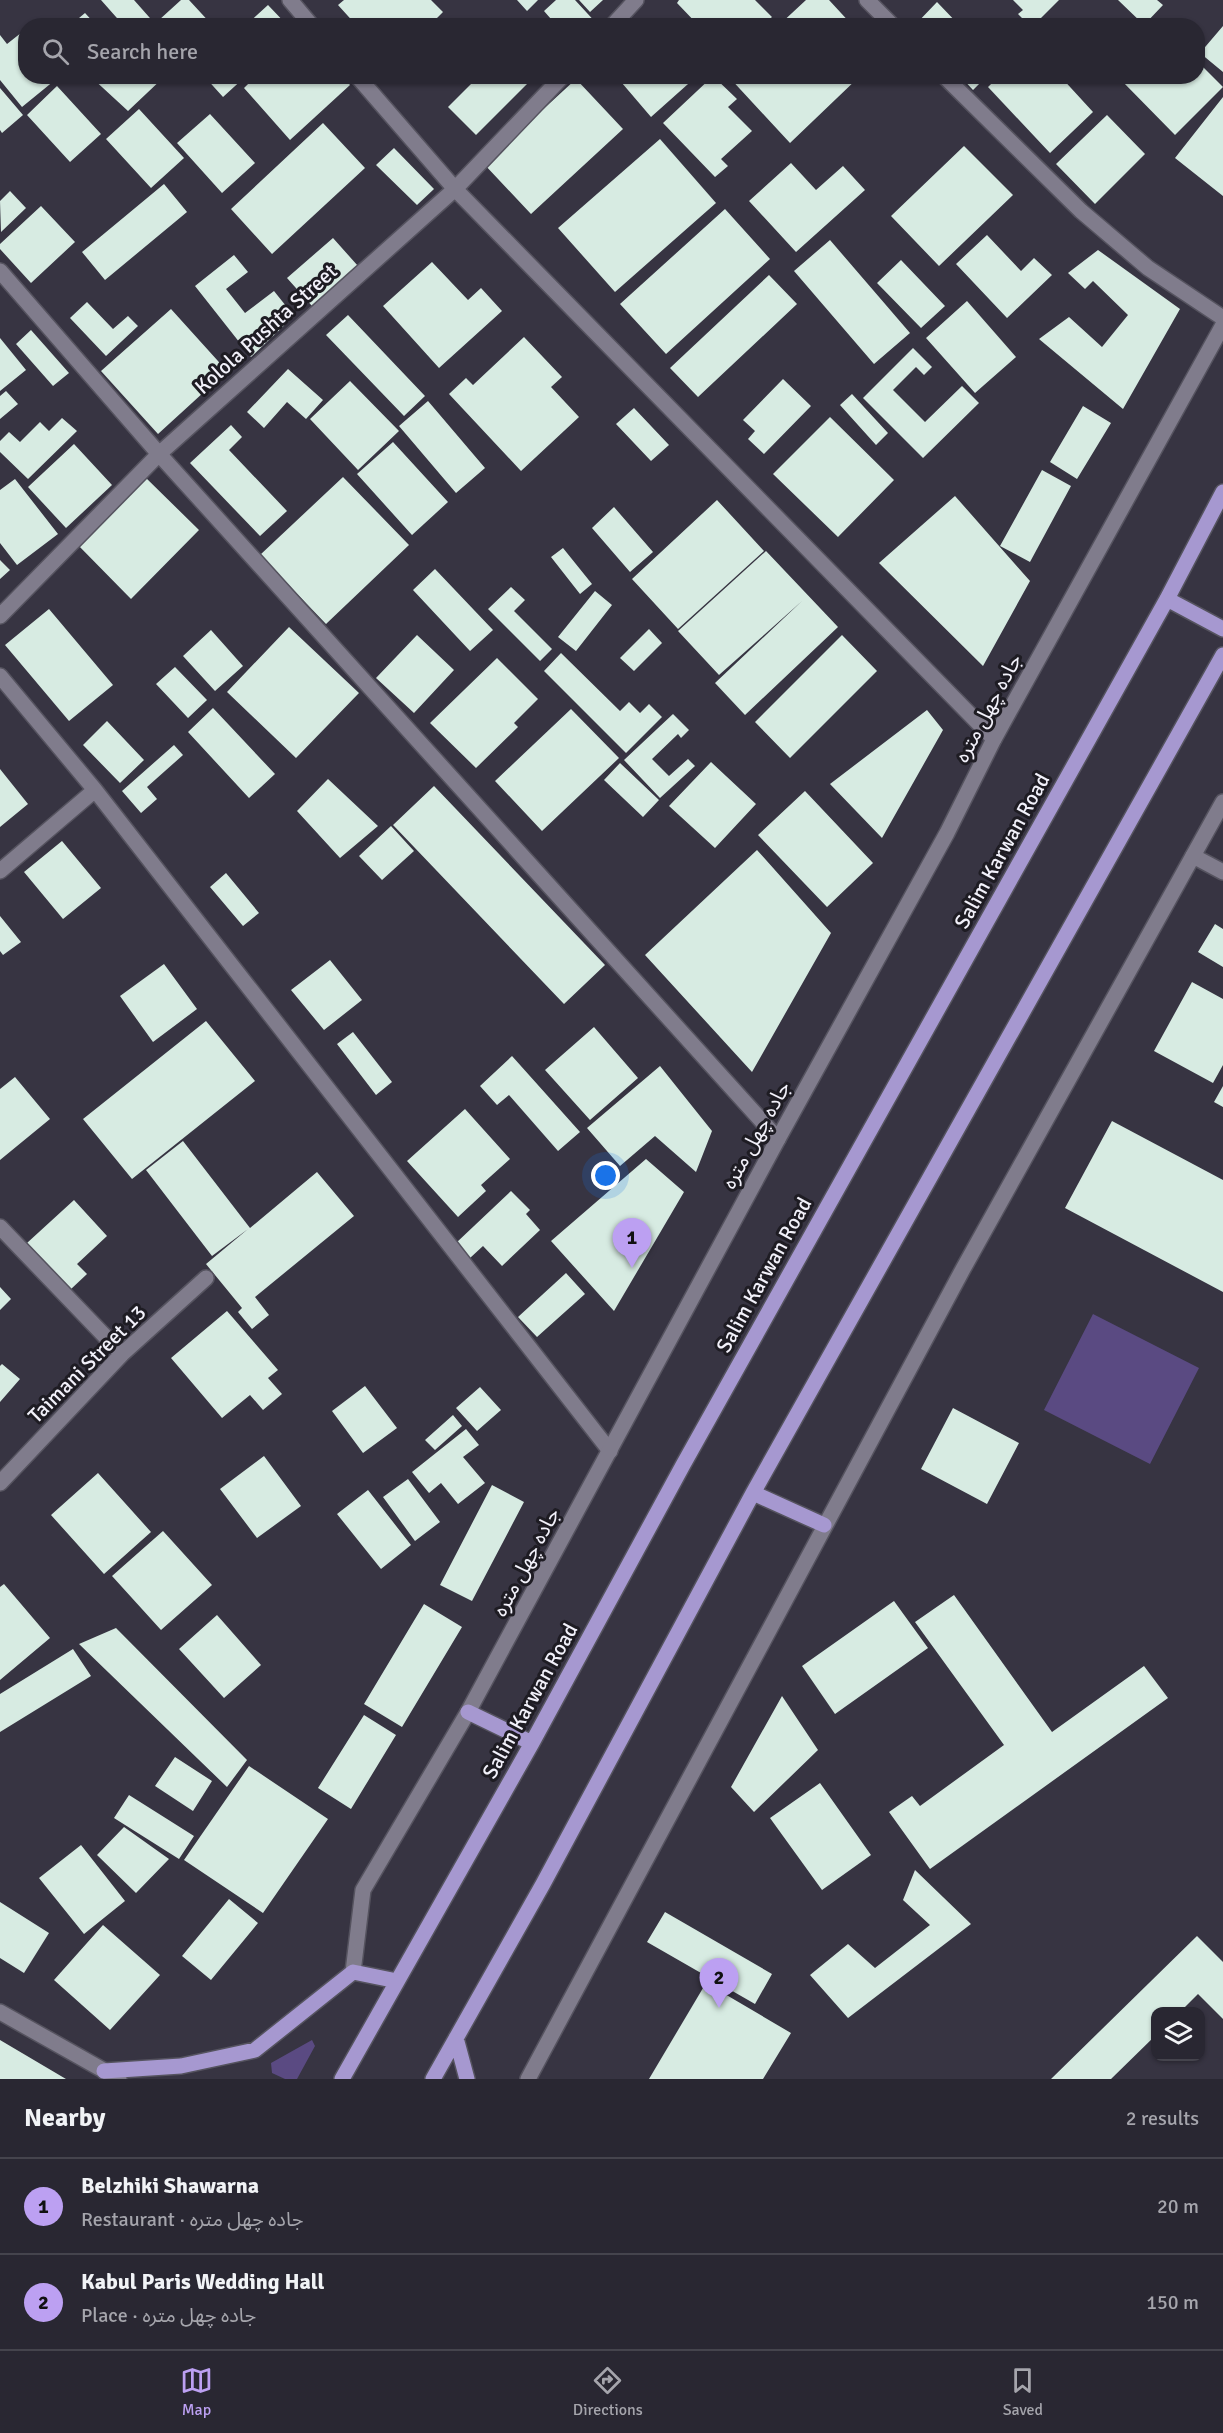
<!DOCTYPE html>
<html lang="en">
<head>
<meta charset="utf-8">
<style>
  body { margin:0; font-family:Signika,"Noto Sans Arabic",sans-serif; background:#312f3a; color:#f1f3f6 }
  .controls { position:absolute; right:18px; bottom:18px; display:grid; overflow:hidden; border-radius:12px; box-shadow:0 2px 4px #0004 }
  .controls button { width:54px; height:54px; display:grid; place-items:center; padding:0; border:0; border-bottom:2px solid #45444d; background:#292732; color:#f1f3f6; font:30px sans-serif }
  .you { position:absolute; left:606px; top:1176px; width:21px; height:21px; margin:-15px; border:4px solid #fff; border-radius:50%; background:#1a73e8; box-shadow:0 0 0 9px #1a73e833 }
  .badge { display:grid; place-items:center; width:39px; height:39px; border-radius:50%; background:#bca0f2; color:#111; font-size:20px; font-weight:700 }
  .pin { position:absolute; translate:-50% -50px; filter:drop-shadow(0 2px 3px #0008) }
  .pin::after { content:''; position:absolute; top:32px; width:21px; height:18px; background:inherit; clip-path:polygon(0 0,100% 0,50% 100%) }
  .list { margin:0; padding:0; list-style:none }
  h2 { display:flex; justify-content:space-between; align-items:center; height:78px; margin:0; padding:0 24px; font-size:26px }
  h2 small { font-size:20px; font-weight:400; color:#a5a5ac }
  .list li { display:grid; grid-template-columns:39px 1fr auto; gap:18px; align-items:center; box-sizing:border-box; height:96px; padding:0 24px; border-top:2px solid #45444d }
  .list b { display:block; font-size:22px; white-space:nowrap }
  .list p { margin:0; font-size:20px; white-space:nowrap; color:#a5a5ac }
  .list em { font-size:20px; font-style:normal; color:#a5a5ac }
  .icon { flex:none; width:33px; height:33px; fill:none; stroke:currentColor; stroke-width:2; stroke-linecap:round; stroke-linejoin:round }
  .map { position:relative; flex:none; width:1223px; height:2079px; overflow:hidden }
  .search { position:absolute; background:#292732; box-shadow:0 2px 4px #0004; left:18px; right:18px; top:18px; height:66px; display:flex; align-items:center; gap:15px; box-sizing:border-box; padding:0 21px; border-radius:24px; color:#a5a5ac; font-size:22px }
  .sheet { height:270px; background:#292732 }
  nav { display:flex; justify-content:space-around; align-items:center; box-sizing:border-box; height:84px; border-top:2px solid #45444d; background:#292732; font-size:16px; color:#a5a5ac }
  nav a { display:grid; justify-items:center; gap:3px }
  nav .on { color:#bca0f2 }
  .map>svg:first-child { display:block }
</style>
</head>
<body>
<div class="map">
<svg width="1223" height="2079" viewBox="0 0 1223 2079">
  <rect width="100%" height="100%" fill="#373442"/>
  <path fill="#5a4a82" d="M1093,1314L1199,1368L1150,1464L1044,1410Z
    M312,2040L315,2046L297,2079H285L272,2073L271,2063Z"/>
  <path fill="#d7ebe2" d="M101,0H134L157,26H124Z
    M181,0H189L213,26H164L159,20Z
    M344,0H431L443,12L429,26H357L338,5Z
    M517,0H538L527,11Z
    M556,0H575L599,26H557L544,11Z
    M579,0H603L590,12Z
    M679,0H755L772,17L762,26H699L677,3Z
    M806,0H829L853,26H778Z
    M1013,0H1059L1033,26H1030L1018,14L1023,10Z
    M1118,0H1157L1163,5L1144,25Z
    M937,2L960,26H914Z
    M268,5L288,26H245Z
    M85,13L97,26H75L73,23Z
    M1223,26V72L1200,53Z
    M26,29V76H60L22,107L0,80V35L7,44Z
    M1198,62L1223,87L1175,135L1122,81L1126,76H1198Z
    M90,76H165L128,111Z
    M204,76H246L223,97Z
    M256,76H343L350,85L290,140L244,88Z
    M479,76H535L476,135L448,107Z
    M616,76H697L651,117Z
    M713,76L737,99L728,107L752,131L721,159L728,166L715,177L663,123Z
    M728,76H860L790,143Z
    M960,76H987L973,90Z
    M999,76H1060L1093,112L1050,153L988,87Z
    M576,79L623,129L531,214L484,164Z
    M57,86L101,134L70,162L27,115Z
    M0,88L23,115L2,133L0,130Z
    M1223,97V196L1175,158Z
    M139,109L184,158L151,188L106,139Z
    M210,114L255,163L222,193L177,143Z
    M1107,115L1145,154L1095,204L1056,164Z
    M323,123L365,168L272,254L231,209Z
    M660,139L716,203L615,292L558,228Z
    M964,146L1013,195L939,266L891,216Z
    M394,148L434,189L417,205L376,165Z
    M791,163L816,190L843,166L865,190L796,252L749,201Z
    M164,184L187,212L105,280L82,252Z
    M10,191L26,208L1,232L0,201Z
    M41,206L75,242L31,283L0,249V244Z
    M725,209L770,259L666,354L620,304Z
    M987,235L1021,271L1034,258L1052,275L1007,318L956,264Z
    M333,238L358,266L312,306L287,278Z
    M830,240L910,333L874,364L794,271Z
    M1098,250L1180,309L1123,409L1039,339L1069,317L1102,347L1128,315L1093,281L1085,289L1068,273Z
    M234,255L248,272L226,289L245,313L274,291L294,316L251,357L195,286Z
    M901,260L945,306L921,328L877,283Z
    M432,262L468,300L481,288L502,311L439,368L383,306Z
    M769,275L797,304L698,397L670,368Z
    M967,301L1016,357L975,393L926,338Z
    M87,302L113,329L128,316L138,326L106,356L70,318Z
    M171,309L227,371L158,434L101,371Z
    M348,315L425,396L404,416L326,335Z
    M31,330L69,373L53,386L16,344Z
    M524,337L562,377L551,387L579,417L521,471L449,394L466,378L473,385Z
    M0,338L26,370L0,391Z
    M913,348L932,367L924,375L916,367L893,390L925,422L962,386L979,403L923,458L863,398Z
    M288,369L323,400L306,419L287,402L264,428L247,412Z
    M783,379L811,406L764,454L748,439L755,431L743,420Z
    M350,381L399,431L358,470L310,419Z
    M6,391L18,404L0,419V396Z
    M852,394L888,433L876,445L840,405Z
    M428,401L485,468L456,493L399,426Z
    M1083,406L1111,423L1077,479L1050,462Z
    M634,408L669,445L651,461L616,424Z
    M830,417L894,480L838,537L773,474Z
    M62,418L77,431L28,479L0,452V441L9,432L20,442L40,422L49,431Z
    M231,425L242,437L229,450L287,511L260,536L190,463Z
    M393,442L448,502L412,535L357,474Z
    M74,444L112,485L66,528L28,487Z
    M1042,470L1071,486L1030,562L1000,546Z
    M144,476L199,530L131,599L76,543Z
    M343,477L409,545L326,624L260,555Z
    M15,479L58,534L17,565L0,543V490Z
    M955,496L1030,581L983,666L879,563Z
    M717,500L764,551L678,629L632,579Z
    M614,507L653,552L630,572L592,528Z
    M563,548L592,584L580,594L551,557Z
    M766,551L838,627L745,715L715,683L802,601L719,675L678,631Z
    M0,560L10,570L0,579Z
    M435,569L493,630L470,651L413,590Z
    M511,587L525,600L514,611L552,649L540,661L488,609Z
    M595,591L612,605L576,651L558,637Z
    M49,609L113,685L69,721L5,645Z
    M289,627L359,693L296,758L227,692Z
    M649,629L662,643L634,671L620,658Z
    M211,630L243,666L215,691L183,656Z
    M417,635L454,670L414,713L376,678Z
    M842,635L877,671L790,758L755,722Z
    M561,653L620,711L629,702L640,713L649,704L662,717L626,753L544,671Z
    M497,658L538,699L514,723L518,727L476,768L430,723Z
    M175,667L207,700L188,718L156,684Z
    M213,708L275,774L249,798L188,732Z
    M571,709L619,758L542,831L495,781Z
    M927,710L943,730L882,838L830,784Z
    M673,714L689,730L681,738L678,734L652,759L669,776L688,759L695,766L660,798L624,760Z
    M107,721L144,760L120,783L83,745Z
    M174,745L183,755L147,787L157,799L141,813L122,791Z
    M711,762L756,804L715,848L669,806Z
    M620,763L659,800L643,817L604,780Z
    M0,769L28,804L0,827Z
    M328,779L378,826L340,858L297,811Z
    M434,786L605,965L564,1004L393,825Z
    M805,791L873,863L827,907L758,835Z
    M391,826L414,851L382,880L359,856Z
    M62,841L101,888L63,919L24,872Z
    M757,850L831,933L752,1072L645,955Z
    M226,873L259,913L243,926L210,887Z
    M0,916L21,942L3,955L0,951Z
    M1215,924L1223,929V967L1198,952Z
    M330,960L362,1000L324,1030L291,990Z
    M164,964L197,1009L153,1042L120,996Z
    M1192,982L1223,999V1065L1213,1083L1154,1051Z
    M206,1021L255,1081L132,1179L83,1119Z
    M594,1027L638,1078L590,1120L545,1070Z
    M353,1032L392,1082L376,1095L337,1044Z
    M512,1056L580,1132L558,1151L509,1095L497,1105L480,1086Z
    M660,1066L712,1131L696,1172L655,1136L620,1166L587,1128Z
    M15,1077L50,1119L0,1160V1089Z
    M1223,1086V1107L1214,1102Z
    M465,1109L510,1159L481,1185L486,1191L458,1217L407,1161Z
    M1112,1121L1223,1180V1292L1065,1208Z
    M183,1141L250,1228L317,1172L354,1216L255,1297L269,1315L252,1329L238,1312L242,1308L206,1264L248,1229L212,1256L146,1170Z
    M646,1159L684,1192L614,1311L551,1241Z
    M511,1191L530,1210L526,1214L540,1230L502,1266L483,1246L470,1258L456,1243Z
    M74,1200L107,1236L77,1264L87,1274L70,1290L27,1243Z
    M566,1273L585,1294L537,1337L518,1317Z
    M0,1287L11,1299L0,1310Z
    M227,1311L278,1370L268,1378L282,1394L263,1410L250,1395L222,1418L171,1358Z
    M2,1364L20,1379L0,1402V1366Z
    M365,1386L397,1428L363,1453L332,1411Z
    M480,1387L501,1410L477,1431L456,1408Z
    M953,1408L1019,1443L987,1504L921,1469Z
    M453,1415L462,1426L435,1450L425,1440Z
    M466,1429L479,1445L463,1457L485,1483L458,1504L441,1483L429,1493L412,1472Z
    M264,1456L301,1506L257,1538L220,1489Z
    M98,1473L151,1532L104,1574L51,1515Z
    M408,1479L440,1522L415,1541L383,1497Z
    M492,1485L524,1502L472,1601L440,1585Z
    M368,1490L411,1545L381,1569L337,1514Z
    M163,1531L212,1585L161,1630L112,1576Z
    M4,1584L50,1638L0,1680V1587Z
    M954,1595L1052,1732L1144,1666L1168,1698L930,1869L889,1812L912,1796L920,1806L1004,1745L915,1622Z
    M894,1601L928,1648L835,1714L802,1666Z
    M424,1604L462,1627L402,1727L364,1704Z
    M217,1615L261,1665L224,1698L179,1649Z
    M116,1628L247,1760L227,1787L79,1644Z
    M73,1649L91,1676L0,1732V1694Z
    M782,1696L818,1750L754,1812L731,1787Z
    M364,1715L396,1735L351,1809L318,1788Z
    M175,1757L212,1781L193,1811L155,1786Z
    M249,1766L328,1819L263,1913L184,1860Z
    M820,1783L871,1855L822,1890L770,1818Z
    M129,1795L194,1836L179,1859L114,1818Z
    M124,1827L169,1859L136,1893L97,1855Z
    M81,1845L125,1901L84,1934L39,1878Z
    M915,1870L971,1924L848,2018L810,1975L848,1944L875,1968L930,1925L903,1900Z
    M229,1899L258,1923L211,1980L182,1956Z
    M0,1902L49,1933L24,1973L0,1958Z
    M665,1912L772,1974L755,2004L647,1942Z
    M103,1925L160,1975L110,2030L54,1980Z
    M1197,1936L1223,1962V2019L1198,1994L1180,2012H1156V2035L1111,2079H1051Z
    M706,1983L791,2033L763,2079H649Z
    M0,2040L66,2079H0Z"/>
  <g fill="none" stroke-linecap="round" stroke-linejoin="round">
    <g stroke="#55535f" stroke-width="18">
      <path id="street" d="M290,0L312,26
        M867,0L893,26
        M612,26L636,0
        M357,76L455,189L994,739
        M944,76L1081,211L1148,268L1223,318
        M0,271L159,454L778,1139
        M0,616L159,454L455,189L563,76
        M0,676L95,790L610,1451
        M1193,856L1223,872
        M0,871L95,790
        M0,1227L122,1354
        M0,1483L122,1354L206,1278"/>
    </g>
    <g stroke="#55535f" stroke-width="18">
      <path id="secondary" d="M353,1972L363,1890L468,1712L778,1139L947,833L994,739L1223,325
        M0,2012L119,2079
        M528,2079L963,1269L1223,802"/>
    </g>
    <g stroke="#55535f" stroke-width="18">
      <path id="primary" d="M1167,599L1223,629
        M753,1493L824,1525
        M468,1712L532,1743
        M456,2038L467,2079
        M104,2071L181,2066L255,2050L353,1972L397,1981
        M342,2079L532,1743L683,1465L1167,599L1223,492
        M433,2079L543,1884L753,1493L1223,655"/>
    </g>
    <use href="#street" stroke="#807c8c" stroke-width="15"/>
    <use href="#secondary" stroke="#807c8c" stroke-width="15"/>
    <use href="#primary" stroke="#a698d0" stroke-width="15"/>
  </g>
  <g text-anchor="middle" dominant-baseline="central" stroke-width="6" stroke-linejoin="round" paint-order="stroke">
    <g font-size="21" fill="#f2f1fa" stroke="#1e1c23">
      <text transform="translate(266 329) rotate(-42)">Kolola Pushta Street</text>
      <text transform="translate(988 708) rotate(-62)">جاده چهل متره</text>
      <text transform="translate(1002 851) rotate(-61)">Salim Karwan Road</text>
      <text transform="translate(756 1135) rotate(-61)">جاده چهل متره</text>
      <text transform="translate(764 1275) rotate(-61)">Salim Karwan Road</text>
      <text transform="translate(87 1364) rotate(-45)">Taimani Street 13</text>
      <text transform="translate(526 1562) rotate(-62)">جاده چهل متره</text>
      <text transform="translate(530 1701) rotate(-61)">Salim Karwan Road</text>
    </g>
  </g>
</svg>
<div class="controls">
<button><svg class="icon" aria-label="layers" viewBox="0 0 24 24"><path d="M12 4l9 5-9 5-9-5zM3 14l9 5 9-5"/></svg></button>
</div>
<div class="you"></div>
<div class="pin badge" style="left:632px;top:1268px">1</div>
<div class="pin badge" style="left:719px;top:2008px">2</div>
<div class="search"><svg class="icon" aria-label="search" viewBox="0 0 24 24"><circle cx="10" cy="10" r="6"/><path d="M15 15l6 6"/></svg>Search here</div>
</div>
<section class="sheet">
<h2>Nearby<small>2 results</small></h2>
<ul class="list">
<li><span class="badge">1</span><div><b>Belzhiki Shawarna</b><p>Restaurant · جاده چهل متره</p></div><em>20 m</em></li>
<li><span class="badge">2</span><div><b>Kabul Paris Wedding Hall</b><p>Place · جاده چهل متره</p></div><em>150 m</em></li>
</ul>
</section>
<nav>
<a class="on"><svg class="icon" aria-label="map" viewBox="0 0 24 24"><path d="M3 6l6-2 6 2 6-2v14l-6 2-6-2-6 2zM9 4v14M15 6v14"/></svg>Map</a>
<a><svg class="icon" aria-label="directions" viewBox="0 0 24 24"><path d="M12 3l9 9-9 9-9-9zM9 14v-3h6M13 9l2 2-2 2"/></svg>Directions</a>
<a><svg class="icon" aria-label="saved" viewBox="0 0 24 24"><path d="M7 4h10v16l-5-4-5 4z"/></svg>Saved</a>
</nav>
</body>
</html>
